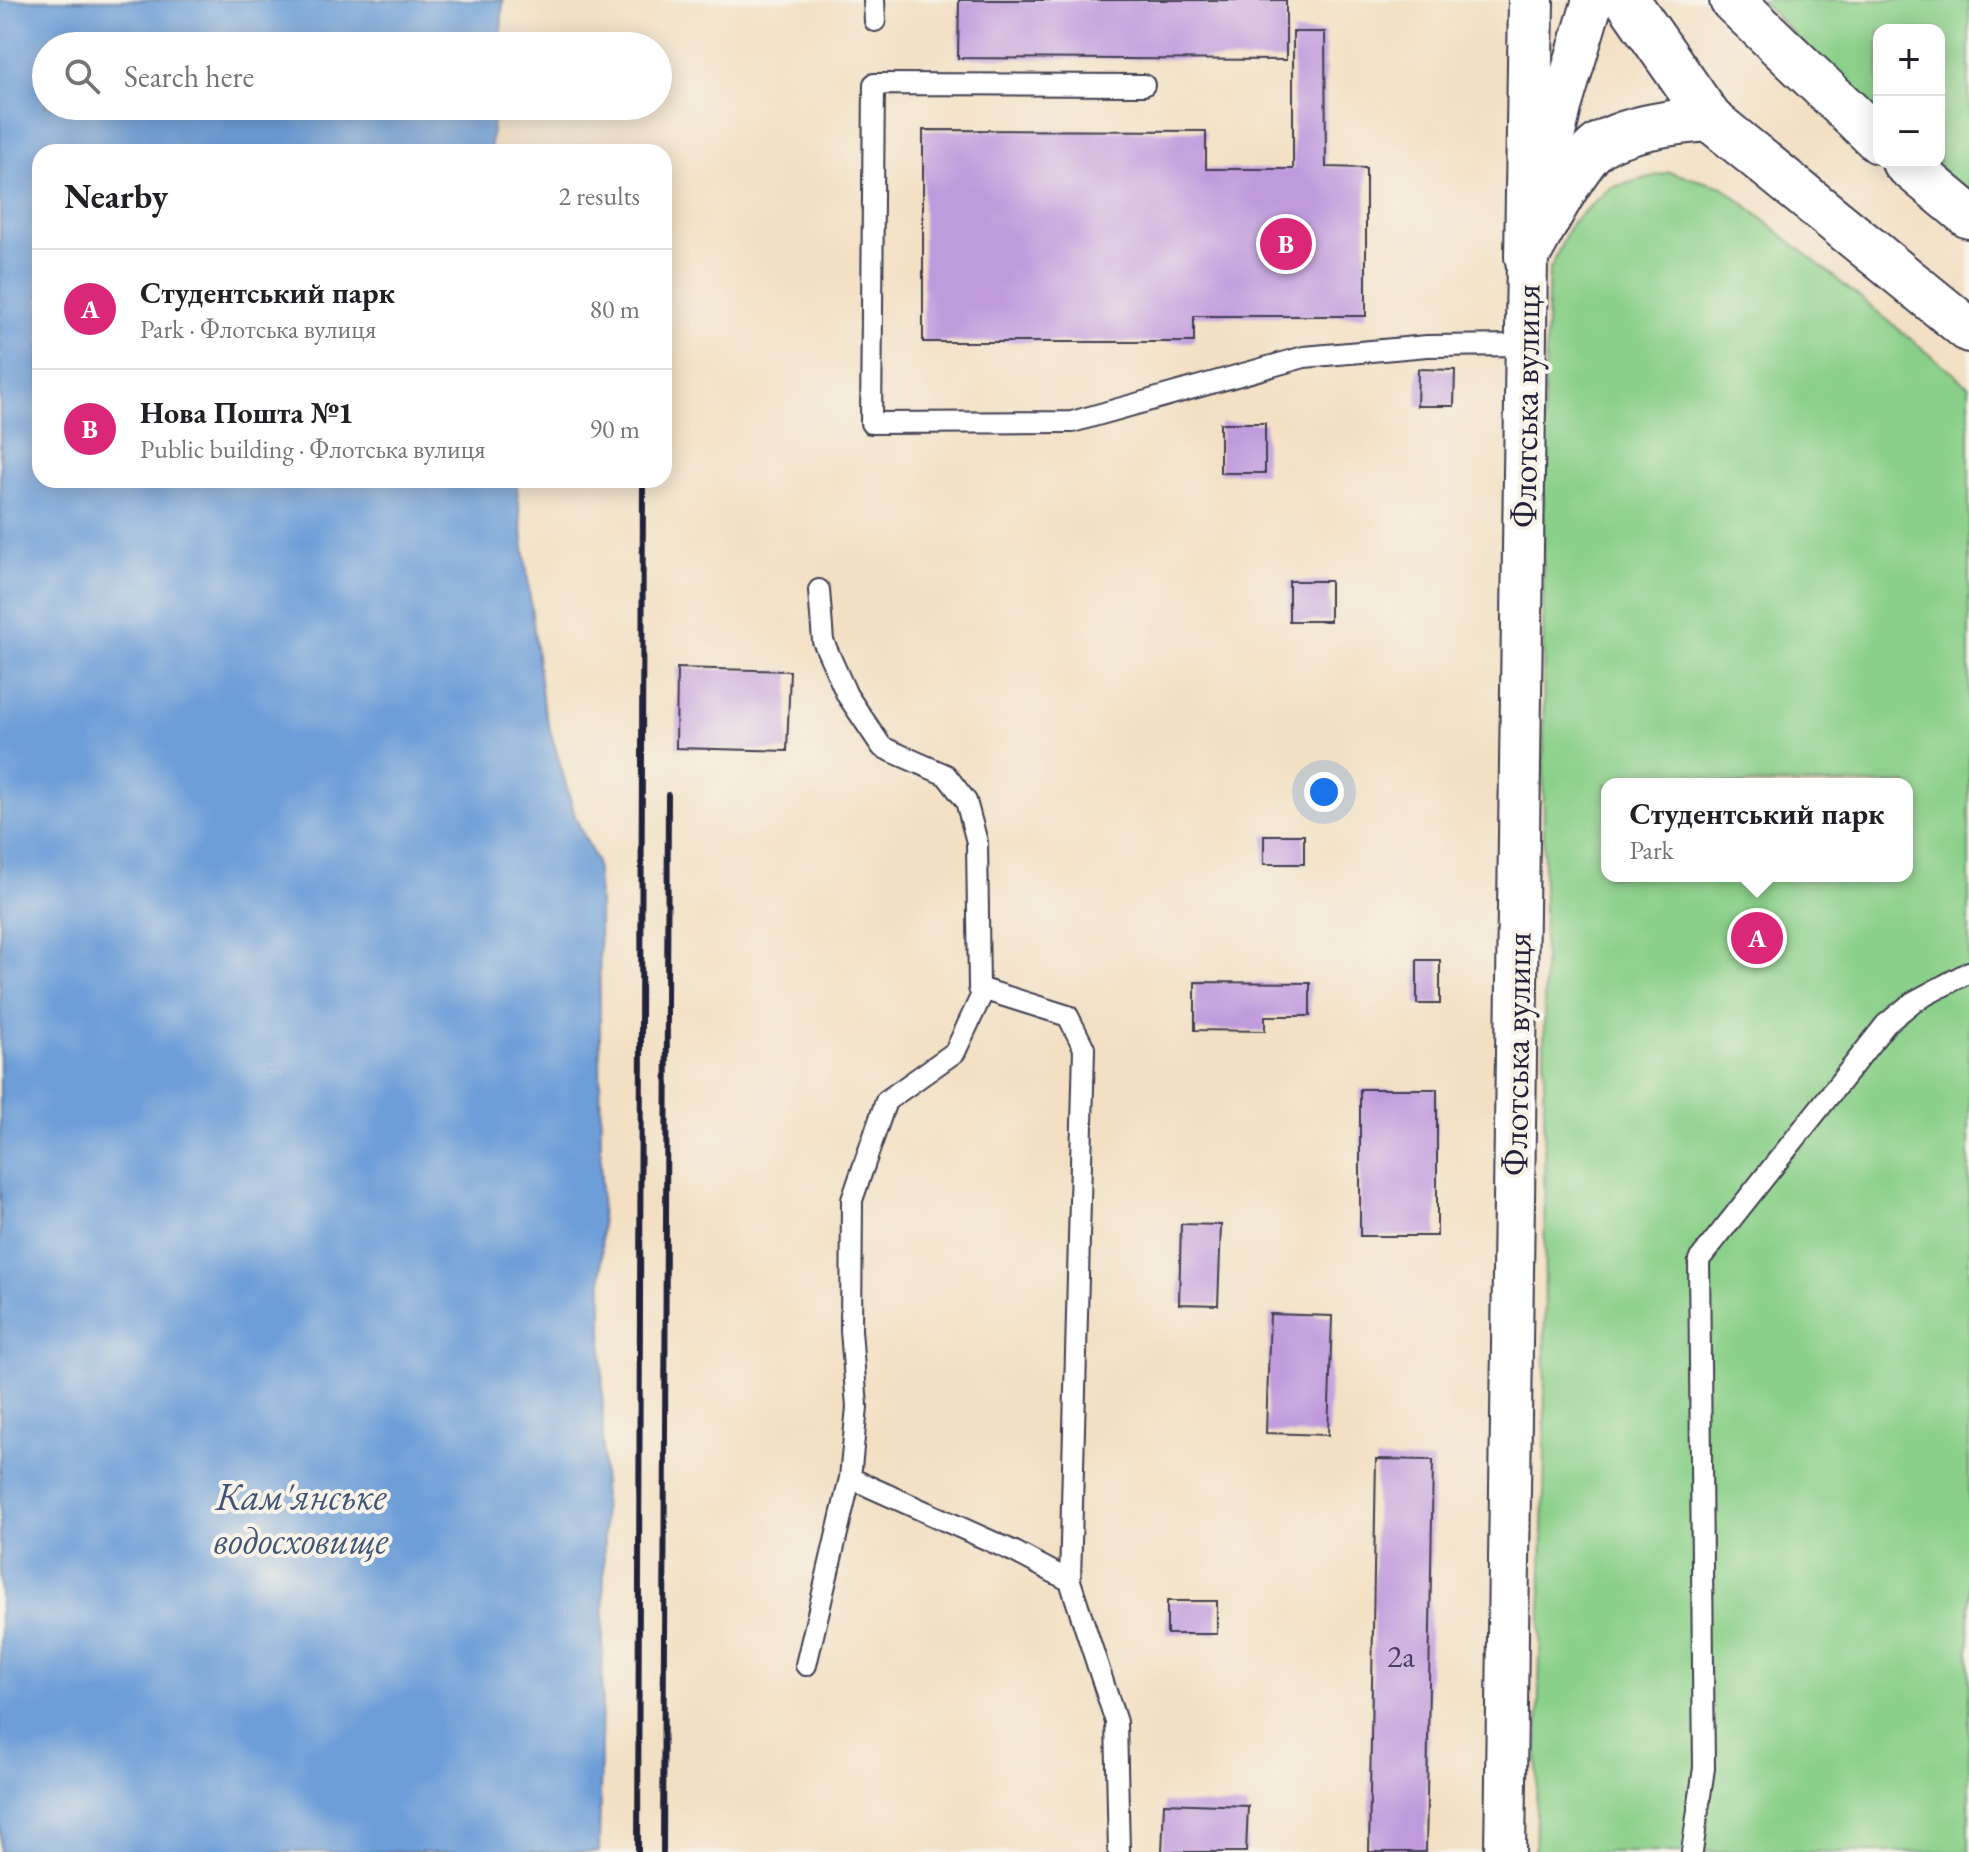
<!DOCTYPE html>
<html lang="en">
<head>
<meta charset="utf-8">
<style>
  body { margin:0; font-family:"EB Garamond",serif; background:#f6f6f6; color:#202124 }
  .controls { position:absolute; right:24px; top:24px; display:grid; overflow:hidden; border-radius:16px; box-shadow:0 4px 20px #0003 }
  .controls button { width:72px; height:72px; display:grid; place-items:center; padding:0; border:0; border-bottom:2px solid #e0e0e0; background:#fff; color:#202124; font:40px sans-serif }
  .you { position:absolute; left:1324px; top:792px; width:28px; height:28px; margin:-20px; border:6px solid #fff; border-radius:50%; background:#1a73e8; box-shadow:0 0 0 12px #1a73e833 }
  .badge { display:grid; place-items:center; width:52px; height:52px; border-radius:50%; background:#db2777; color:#fff; font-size:26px; font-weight:700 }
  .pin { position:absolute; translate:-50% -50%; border:4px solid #fff; box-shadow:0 2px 8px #0006 }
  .popup { position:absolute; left:1601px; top:778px; width:312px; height:104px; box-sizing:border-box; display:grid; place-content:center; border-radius:16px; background:#fff; filter:drop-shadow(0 2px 6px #0005); font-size:26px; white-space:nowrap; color:#757577 }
  .popup b { font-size:30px; color:#202124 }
  .popup::after { content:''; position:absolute; left:50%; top:100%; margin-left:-16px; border:16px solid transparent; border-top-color:#fff }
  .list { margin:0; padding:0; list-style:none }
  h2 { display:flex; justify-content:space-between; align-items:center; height:104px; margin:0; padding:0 32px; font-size:34px }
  h2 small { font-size:26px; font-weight:400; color:#757577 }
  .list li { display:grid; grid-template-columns:52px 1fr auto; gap:24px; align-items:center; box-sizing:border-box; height:120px; padding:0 32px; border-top:2px solid #e0e0e0 }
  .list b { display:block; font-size:30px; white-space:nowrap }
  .list p { margin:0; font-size:26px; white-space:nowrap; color:#757577 }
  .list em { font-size:26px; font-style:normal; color:#757577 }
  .icon { flex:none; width:44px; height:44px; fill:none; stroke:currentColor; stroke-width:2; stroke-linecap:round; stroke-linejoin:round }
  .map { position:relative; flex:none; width:1969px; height:1852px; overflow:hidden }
  .search { position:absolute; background:#fff; box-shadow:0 4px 20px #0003; left:32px; top:32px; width:640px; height:88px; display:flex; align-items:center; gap:20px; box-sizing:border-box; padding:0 28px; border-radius:44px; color:#757577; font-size:30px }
  .panel { position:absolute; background:#fff; box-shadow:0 4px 20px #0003; left:32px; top:144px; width:640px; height:344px; border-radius:24px }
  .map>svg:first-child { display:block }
</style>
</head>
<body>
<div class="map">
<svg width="1969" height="1852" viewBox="0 0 1969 1852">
  <rect width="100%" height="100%" fill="#f7f3e8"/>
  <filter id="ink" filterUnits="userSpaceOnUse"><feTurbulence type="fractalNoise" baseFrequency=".0125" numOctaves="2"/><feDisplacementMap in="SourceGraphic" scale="16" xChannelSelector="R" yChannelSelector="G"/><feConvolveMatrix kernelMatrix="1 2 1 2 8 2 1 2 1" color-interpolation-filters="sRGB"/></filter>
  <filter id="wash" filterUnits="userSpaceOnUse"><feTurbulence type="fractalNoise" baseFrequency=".006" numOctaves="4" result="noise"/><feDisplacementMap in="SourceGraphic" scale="32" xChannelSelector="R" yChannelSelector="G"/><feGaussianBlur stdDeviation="1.8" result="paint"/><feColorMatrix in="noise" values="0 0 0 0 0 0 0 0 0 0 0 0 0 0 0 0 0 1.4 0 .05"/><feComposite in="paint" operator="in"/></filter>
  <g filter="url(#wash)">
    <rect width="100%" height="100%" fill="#f3e0c4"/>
    <path fill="#8bd08a" stroke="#567962" stroke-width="2" fill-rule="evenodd" d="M1760,0H1969V197L1928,162H1939V30H1879V121Z
      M1669,172L1723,187L1969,386V1852H1535L1545,1453L1543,424L1549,272L1571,223L1610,188ZM1607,784H1907V876H1607Z"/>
    <path fill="#6d9ed8" stroke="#48608a" stroke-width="2" d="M0,0H503L500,46H46V106H494L490,152H40V480H516L543,705L576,819L596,861L599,897L604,1584L599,1852H0Z"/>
    <g id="blocks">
      <path fill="#bf9add" d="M959,0H1286V60L958,58Z
        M1293,32H1325L1326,167L1366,168V316H1194V342H923V130L1206,131V169H1293Z
        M1418,369L1455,370L1454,406H1417Z
        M1220,423H1265V473H1220Z
        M1289,581H1330V621H1289Z
        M677,668L790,671L787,751L676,748Z
        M1264,835H1304V864H1264Z
        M1417,960H1440V1004H1417Z
        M1195,982L1310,983V1016H1265V1031L1195,1030Z
        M1360,1089H1437V1236H1360Z
        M1181,1224L1221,1225L1218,1305L1179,1304Z
        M1270,1314L1332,1316L1328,1435L1266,1433Z
        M1376,1459L1433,1460L1426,1852H1369Z
        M1167,1601H1217V1634H1167Z
        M1164,1803L1248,1806L1246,1852H1162Z"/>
    </g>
  </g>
  <g filter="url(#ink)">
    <use href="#blocks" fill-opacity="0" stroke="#413e50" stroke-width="2"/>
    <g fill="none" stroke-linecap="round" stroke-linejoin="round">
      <g stroke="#413e50" stroke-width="24">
        <path id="lane" d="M874,0L875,21
          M1144,85L874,84L871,423L1072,422L1304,357L1427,346L1526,345
          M819,590L823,641L847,695L882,747L946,775L966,801L977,842L979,988L1068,1016L1084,1048L1070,1581L1116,1722L1119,1852
          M850,1478L1015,1552L1070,1581
          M806,1665L850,1478L857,1407L851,1330L852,1200L886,1101L955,1052L984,990
          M1692,1852L1704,1768L1699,1260L1886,1024L1913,1002L1969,972"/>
      </g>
      <g stroke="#413e50" stroke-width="44">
        <path id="street" d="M1505,1852L1527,257L1561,107L1593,0"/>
      </g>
      <g stroke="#413e50" stroke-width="48">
        <path id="secondary" d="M1627,0L1710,119L1969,330
          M1732,0L1879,141
          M1904,162L1969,216
          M1530,251C1544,226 1576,164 1597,147C1622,128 1679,121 1710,119
          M1527,257L1531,0"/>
      </g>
      <use href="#lane" stroke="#fff" stroke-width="20"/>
      <use href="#street" stroke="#fff" stroke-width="40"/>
      <use href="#secondary" stroke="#fff" stroke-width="44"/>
      <path stroke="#22223b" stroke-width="6" d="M638,1852L643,480
        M663,1852L668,795"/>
    </g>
  </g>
  <g text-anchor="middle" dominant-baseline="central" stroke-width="8" stroke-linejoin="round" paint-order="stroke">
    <g font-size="32" fill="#494064">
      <text x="1401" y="1656">2а</text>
    </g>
    <g font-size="36" fill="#22223b" stroke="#f7f3e8">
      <text transform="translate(1525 406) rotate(-89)">Флотська вулиця</text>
      <text transform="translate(1516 1054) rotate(-89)">Флотська вулиця</text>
    </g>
    <g font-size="38" font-style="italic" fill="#40547a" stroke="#f7f3e8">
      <text x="301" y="1495">Кам'янське<tspan x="301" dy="44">водосховище</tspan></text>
    </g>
  </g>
</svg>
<div class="controls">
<button>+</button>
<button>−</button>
</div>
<div class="you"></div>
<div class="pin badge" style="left:1757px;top:938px">A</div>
<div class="popup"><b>Студентський парк</b>Park</div>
<div class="pin badge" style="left:1286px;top:244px">B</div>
<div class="search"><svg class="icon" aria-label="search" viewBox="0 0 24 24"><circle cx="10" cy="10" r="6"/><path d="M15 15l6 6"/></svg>Search here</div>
<section class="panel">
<h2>Nearby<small>2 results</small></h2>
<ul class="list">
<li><span class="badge">A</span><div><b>Студентський парк</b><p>Park · Флотська вулиця</p></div><em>80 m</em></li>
<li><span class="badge">B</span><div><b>Нова Пошта №1</b><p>Public building · Флотська вулиця</p></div><em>90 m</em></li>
</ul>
</section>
</div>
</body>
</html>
